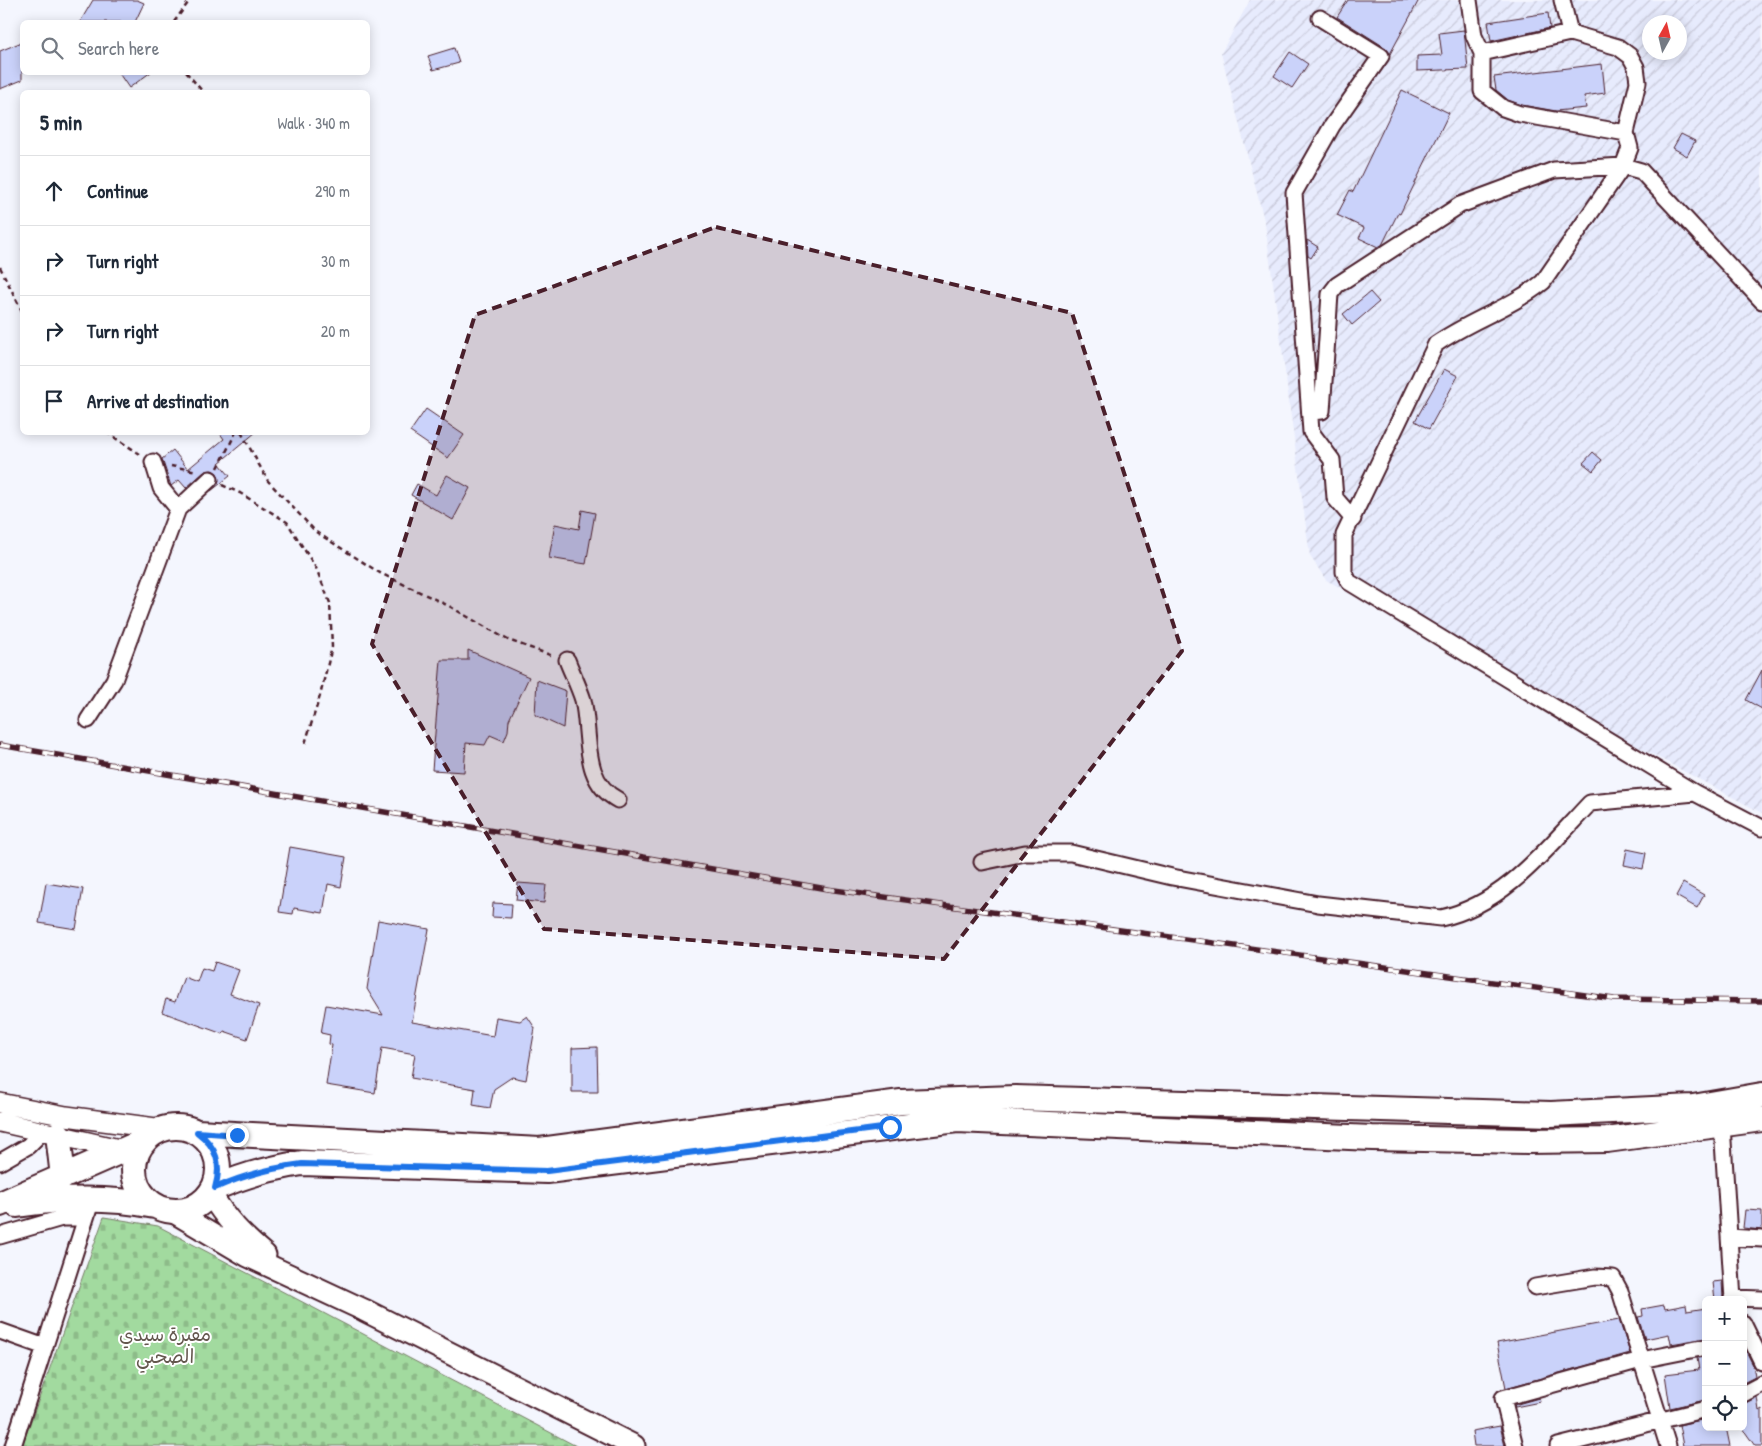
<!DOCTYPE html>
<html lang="en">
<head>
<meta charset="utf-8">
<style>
  body { margin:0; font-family:"Patrick Hand","Playpen Sans Arabic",sans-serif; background:#f2f2f3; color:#1f2937 }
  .controls { position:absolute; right:15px; bottom:15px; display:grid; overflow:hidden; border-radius:8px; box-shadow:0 2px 12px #0003 }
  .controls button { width:45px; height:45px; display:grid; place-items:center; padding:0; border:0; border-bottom:1px solid #e0e1e3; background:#fff; color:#1f2937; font:25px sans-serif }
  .compass { position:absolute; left:1642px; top:15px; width:45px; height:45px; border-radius:50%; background:#fff; box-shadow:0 2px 12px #0003; rotate:8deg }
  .stop { position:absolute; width:15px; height:15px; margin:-11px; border:4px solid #1a73e8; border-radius:50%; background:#fff }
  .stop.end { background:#1a73e8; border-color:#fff; box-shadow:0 1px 5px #0008 }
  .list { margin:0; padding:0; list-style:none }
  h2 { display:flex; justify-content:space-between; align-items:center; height:65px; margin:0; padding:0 20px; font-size:21px }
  h2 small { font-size:16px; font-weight:400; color:#747a83 }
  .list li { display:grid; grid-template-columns:32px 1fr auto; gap:15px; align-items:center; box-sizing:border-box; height:70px; padding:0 20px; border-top:1px solid #e0e1e3 }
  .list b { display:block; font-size:19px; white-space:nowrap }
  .list em { font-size:16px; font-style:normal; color:#747a83 }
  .icon { flex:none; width:28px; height:28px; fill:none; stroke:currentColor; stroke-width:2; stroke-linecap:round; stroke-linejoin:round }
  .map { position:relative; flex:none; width:1762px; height:1446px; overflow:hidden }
  .search { position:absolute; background:#fff; box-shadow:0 2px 12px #0003; left:20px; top:20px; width:350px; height:55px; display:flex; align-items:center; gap:12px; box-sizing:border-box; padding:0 18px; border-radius:8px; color:#747a83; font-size:19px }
  .panel { position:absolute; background:#fff; box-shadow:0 2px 12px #0003; left:20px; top:90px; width:350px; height:345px; border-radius:8px }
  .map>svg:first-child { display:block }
</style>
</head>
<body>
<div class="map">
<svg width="1762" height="1446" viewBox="0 0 1762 1446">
  <defs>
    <pattern id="industrial-furrows" width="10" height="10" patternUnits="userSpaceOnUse" patternTransform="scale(1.25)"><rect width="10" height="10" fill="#e7ebfd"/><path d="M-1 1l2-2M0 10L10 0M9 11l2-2" fill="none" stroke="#c8c9d9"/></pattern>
    <pattern id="cemetery-stones" width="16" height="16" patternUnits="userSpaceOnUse" patternTransform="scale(1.25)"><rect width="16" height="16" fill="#a2da9f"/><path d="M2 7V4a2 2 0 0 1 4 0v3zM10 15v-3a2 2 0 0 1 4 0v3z" fill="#8dbb89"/></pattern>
  </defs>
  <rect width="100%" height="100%" fill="#f4f6fe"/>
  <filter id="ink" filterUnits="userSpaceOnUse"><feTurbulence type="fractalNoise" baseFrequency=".02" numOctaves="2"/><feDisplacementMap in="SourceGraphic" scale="10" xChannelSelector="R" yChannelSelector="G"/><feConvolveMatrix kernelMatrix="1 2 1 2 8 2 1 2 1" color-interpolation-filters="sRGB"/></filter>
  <g filter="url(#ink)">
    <path fill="url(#industrial-furrows)" fill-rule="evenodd" d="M1250,0H1762V813L1326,580L1310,556L1265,224L1221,53ZM1650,22H1680V52H1650Z"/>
    <path fill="url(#cemetery-stones)" stroke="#767c65" d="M104,1217L158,1226L576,1446H22Z"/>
    <path fill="#cad2fa" stroke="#4a1f2b" d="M93,0H137L144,3L135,22H80Z
      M1348,0H1419L1390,54L1386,48L1337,17Z
      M1548,13L1550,28L1491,41L1488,22Z
      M1464,30L1468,69L1417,71V56L1442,55L1439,33Z
      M22,42V80L0,89V51Z
      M454,48L459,63L433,70L428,56Z
      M1290,52L1308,64L1292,88L1274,76Z
      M1602,64L1605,93L1584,96L1586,108L1556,111L1522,105L1508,100L1496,90L1494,77Z
      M118,72H151L129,88Z
      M1402,90L1449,113L1400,214L1398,213L1382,245L1378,247L1359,238L1364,228L1337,215L1350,190L1353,192Z
      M1681,134L1695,141L1687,156L1673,148Z
      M1307,240L1318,247L1311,258L1308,256Z
      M1370,292L1379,302L1352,325L1343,314Z
      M1444,369L1458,376L1429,429L1415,421Z
      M426,409L464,435L448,458L410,432Z
      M219,432H256L219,463L230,476L211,491L219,481L217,473L212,470L204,472L186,488L179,480L171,486L162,459L173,450L188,469L224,439Z
      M1593,452L1602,460L1593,471L1583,463Z
      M447,475L470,488L453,520L411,495L417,484L436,495Z
      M582,510L595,513L586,564L549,558L555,524L579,529Z
      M468,650L529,677L509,720L508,731L504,741L490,735L485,745L466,743L464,772L432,770L441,660H468Z
      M1762,670V709L1746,700Z
      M537,680L566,691L563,728L535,715Z
      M290,847L346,857L341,887L328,884L323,913L294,908L293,914L279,912Z
      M1627,849L1646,853L1643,869L1624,865Z
      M46,883L83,889L76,929L39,923Z
      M518,883L546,885L544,903L516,900Z
      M1683,883L1704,895L1697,908L1676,896Z
      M493,903L512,904L511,918L492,917Z
      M378,920L429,929L412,1022L493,1036L496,1017L520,1021L527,1016L535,1028L526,1080L512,1077L494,1089L490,1108L473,1105L475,1089L411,1078L415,1054L382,1048L375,1093L326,1085L332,1045L329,1044L330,1035L321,1033L326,1005L383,1015L367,989Z
      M215,962L239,970L230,994L259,1005L247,1039L224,1031L223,1034L162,1012L166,999L175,1002L184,977L197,982L202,968L212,971Z
      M597,1047L598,1092H572V1048Z
      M1745,1210L1762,1211V1230L1743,1228Z
      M1722,1281L1723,1299L1715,1300L1713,1282Z
      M1664,1305L1665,1309L1686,1305L1687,1311L1706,1308V1338L1671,1344L1669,1334L1645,1339L1638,1317L1643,1316L1642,1309Z
      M1619,1320L1630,1353L1506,1388L1497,1343Z
      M1743,1351H1746L1753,1365L1755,1377L1743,1383Z
      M1706,1357V1370H1704L1706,1400L1670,1408L1665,1374L1699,1370L1697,1358Z
      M1757,1397L1759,1411L1762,1409V1446H1755L1743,1429V1421L1747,1419L1745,1403Z
      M1539,1398L1540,1402L1515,1407L1514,1405Z
      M1706,1419V1427H1726L1730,1446H1683L1679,1425Z
      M1500,1426L1505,1446H1474L1472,1431Z"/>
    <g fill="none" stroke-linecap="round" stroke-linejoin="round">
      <g stroke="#4a1f2b" stroke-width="19">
        <path id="minor" d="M1469,0L1474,36L1482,53V91L1503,108L1520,114L1626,133
          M1562,0L1570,33
          M1320,18L1381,56L1332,126L1294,193L1311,432L1332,460L1335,498L1353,519
          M1482,53L1570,33L1618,47L1630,56L1636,67L1638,82L1626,133L1630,148L1623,166L1543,282C1511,308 1470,320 1436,344L1344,535V572L1349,582L1695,793L1762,828
          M1310,412L1322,411L1330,294L1337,285L1460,205L1554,170L1623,166L1641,171L1762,301
          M153,462L161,488L178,509
          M567,660C572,673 579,687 583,700C591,734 581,781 618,800
          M88,720L114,680L178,509L210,479
          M982,862L1025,853H1071L1172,877L1318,904L1441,918C1505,904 1547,848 1590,803L1695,793
          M1722,1125L1733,1300
          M0,1162L28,1146L43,1131
          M0,1236L62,1218H85
          M1729,1237L1762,1239
          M1535,1287L1595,1277L1613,1278L1620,1291L1668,1446
          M1732,1298L1762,1299
          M1743,1323L1762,1362
          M0,1331L45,1347
          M1743,1394L1762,1384
          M13,1446L92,1199
          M1515,1446L1503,1398L1641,1360L1706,1347
          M1558,1446L1706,1409"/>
      </g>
      <g stroke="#4a1f2b" stroke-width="22">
        <path id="tertiary" d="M0,1103L66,1116L163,1129
          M0,1122L128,1151"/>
      </g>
      <g stroke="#4a1f2b" stroke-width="25">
        <path id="secondary" d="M211,1194C225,1219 244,1237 265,1255
          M172,1211L248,1256L364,1310L634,1446"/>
      </g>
      <g stroke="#4a1f2b" stroke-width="28">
        <path id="primary" d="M134 1169a42 42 0 1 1 84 0a42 42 0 1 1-84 0Z
          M197,1132L540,1150L901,1102L1015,1098L1551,1114L1693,1107L1762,1095
          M58,1134L63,1177
          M215,1188C244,1175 271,1168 302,1163L547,1171L957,1120L1372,1138L1527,1141L1607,1140L1762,1119
          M0,1204L144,1141
          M17,1205C63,1198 108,1197 155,1206"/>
      </g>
      <path stroke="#4a1f2b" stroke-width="2.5" stroke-dasharray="5 4" stroke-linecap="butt" d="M174,22L190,0
        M186,72L203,92
        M0,267L22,311
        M106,432L140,454
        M241,432L268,481L316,532L380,573L449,606L508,640L553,656
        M171,466L197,471
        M218,468L236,432
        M222,485L240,493L287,522L316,568L330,603L332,647L320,696L304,747"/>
      <use href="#minor" stroke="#fff" stroke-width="15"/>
      <use href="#tertiary" stroke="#fff" stroke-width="19"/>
      <use href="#secondary" stroke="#fff" stroke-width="21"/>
      <use href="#primary" stroke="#fff" stroke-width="24"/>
      <g stroke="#4a1f2b" stroke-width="5.5">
        <path id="rail" d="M0,745L827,889L1614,999L1762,1001"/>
      </g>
      <use href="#rail" stroke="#fff" stroke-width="4" stroke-dasharray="11" stroke-linecap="butt"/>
    </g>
  </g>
  <g fill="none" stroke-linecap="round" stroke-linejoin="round" filter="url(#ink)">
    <path stroke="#1a73e8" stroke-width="6" d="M237,1135L197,1132C217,1147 222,1164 215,1188C244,1175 271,1168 302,1164L547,1171L890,1127"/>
  </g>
  <path fill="#4a1f2b" fill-opacity="0.2" stroke="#4a1f2b" stroke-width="4" stroke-dasharray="10 6" stroke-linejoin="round" d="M716,227L1072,313L1182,651L944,959L544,929L372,644L475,315Z"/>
  <g text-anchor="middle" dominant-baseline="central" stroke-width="4" stroke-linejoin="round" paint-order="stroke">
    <g font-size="19" fill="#64574e" stroke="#fff">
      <text x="165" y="1334">مقبرة سيدي<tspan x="165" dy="22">الصحبي</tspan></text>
    </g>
  </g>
</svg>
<div class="controls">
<button>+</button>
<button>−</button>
<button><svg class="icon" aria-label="locate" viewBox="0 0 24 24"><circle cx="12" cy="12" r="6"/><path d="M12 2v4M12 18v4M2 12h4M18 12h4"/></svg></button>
</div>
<svg class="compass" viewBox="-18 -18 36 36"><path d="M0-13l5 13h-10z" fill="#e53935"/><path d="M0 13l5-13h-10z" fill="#747a83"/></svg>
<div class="stop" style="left:890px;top:1127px"></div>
<div class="stop end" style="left:237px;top:1135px"></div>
<div class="search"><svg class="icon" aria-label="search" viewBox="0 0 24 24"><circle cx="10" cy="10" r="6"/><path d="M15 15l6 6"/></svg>Search here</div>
<section class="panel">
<h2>5 min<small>Walk · 340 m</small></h2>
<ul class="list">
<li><svg class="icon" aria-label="ahead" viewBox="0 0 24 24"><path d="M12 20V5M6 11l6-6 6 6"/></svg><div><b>Continue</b></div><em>290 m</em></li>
<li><svg class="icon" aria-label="right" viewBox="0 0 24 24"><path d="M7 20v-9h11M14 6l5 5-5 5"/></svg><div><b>Turn right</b></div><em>30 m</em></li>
<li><svg class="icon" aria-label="right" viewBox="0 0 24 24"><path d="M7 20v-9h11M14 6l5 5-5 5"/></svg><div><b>Turn right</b></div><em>20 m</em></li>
<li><svg class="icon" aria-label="arrive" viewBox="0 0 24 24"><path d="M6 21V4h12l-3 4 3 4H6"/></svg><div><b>Arrive at destination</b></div></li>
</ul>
</section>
</div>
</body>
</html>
